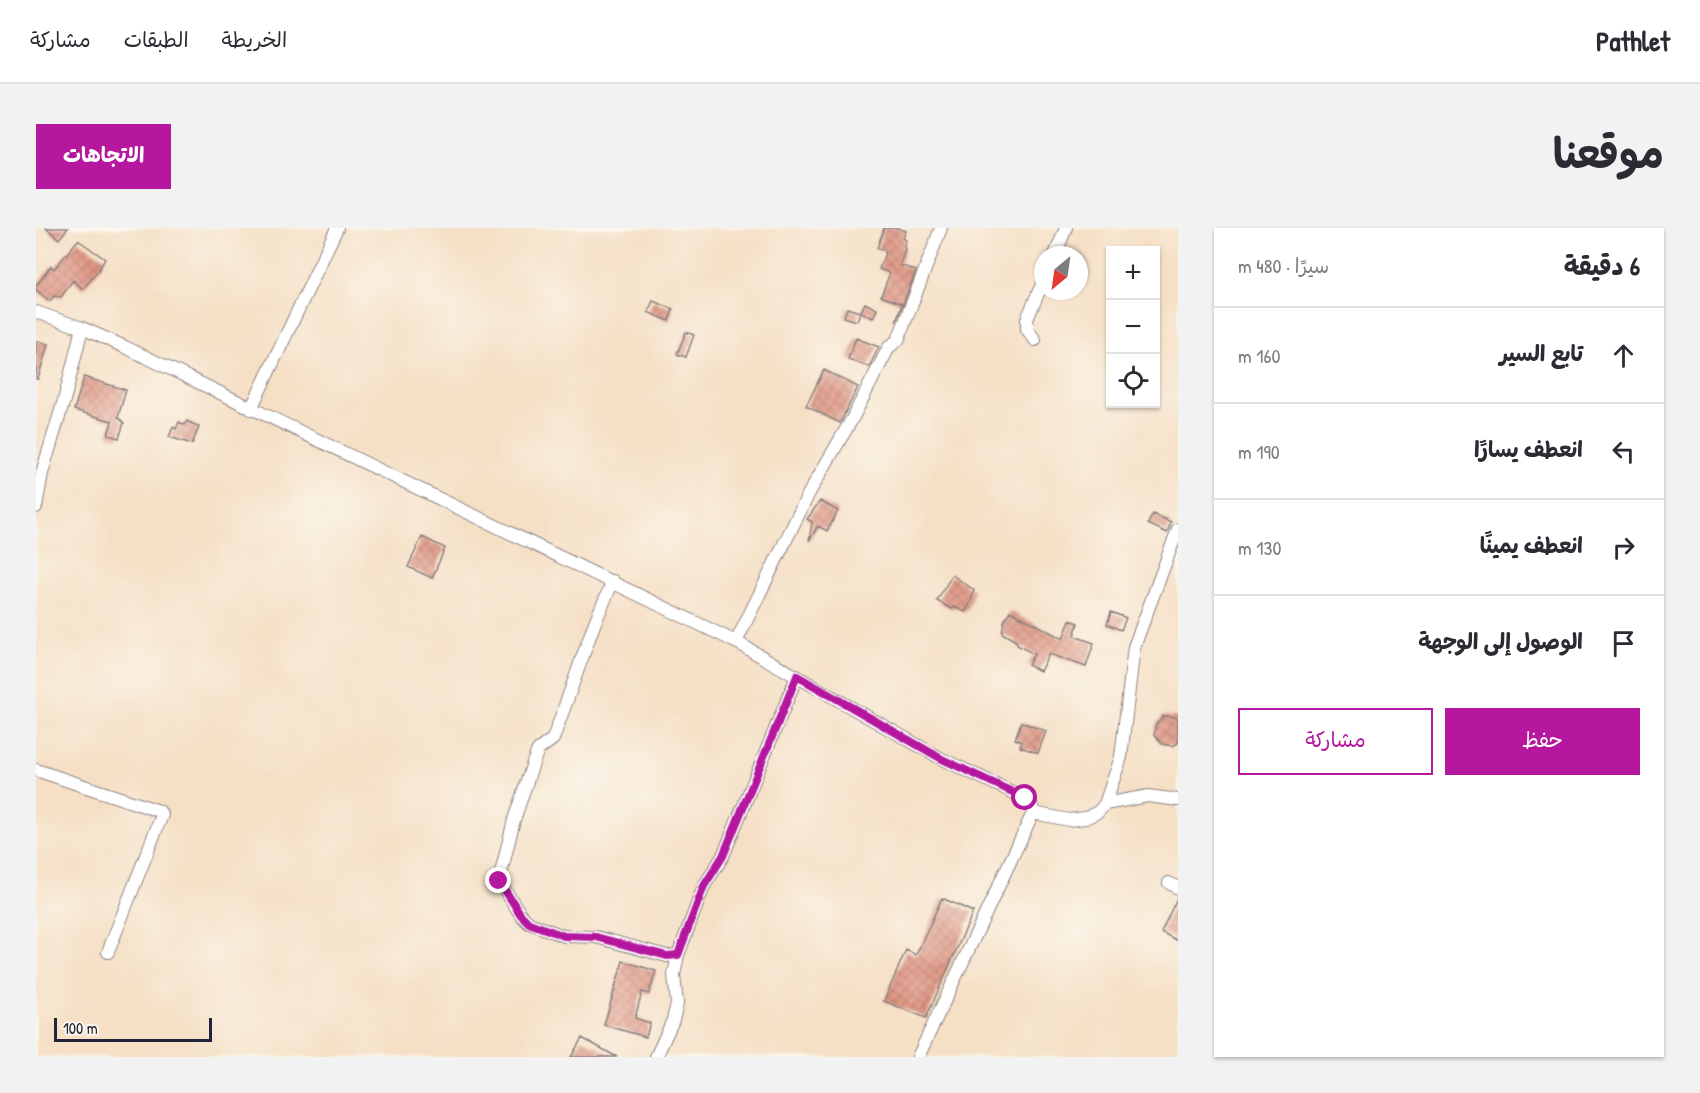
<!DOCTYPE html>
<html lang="ar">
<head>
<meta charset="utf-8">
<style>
  body { margin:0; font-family:"Patrick Hand","Playpen Sans Arabic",sans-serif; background:#f2f2f3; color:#2b2b33; direction:rtl }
  .controls { position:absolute; right:18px; top:18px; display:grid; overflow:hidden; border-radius:0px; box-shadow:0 2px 4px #0004 }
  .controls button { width:54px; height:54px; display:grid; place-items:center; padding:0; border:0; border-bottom:2px solid #e1e1e2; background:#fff; color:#2b2b33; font:30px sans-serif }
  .compass { position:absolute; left:998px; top:18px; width:54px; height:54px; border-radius:50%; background:#fff; box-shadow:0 2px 4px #0004; rotate:209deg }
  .scale { position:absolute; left:18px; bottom:15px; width:158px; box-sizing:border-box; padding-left:6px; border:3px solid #22223b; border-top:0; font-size:16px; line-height:21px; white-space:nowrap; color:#22223b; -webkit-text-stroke:4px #fbf7ec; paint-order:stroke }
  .stop { position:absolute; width:18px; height:18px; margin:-14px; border:4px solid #b5179e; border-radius:50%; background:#fff }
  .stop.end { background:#b5179e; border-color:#fff; box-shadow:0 2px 6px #0008 }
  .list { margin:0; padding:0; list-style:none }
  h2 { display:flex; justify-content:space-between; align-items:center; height:78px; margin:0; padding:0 24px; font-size:26px }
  h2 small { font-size:20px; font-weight:400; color:#7c7c81 }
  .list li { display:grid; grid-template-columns:39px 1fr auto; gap:18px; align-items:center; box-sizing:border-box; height:96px; padding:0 24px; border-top:2px solid #e1e1e2 }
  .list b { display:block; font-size:22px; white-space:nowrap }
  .list em { font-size:20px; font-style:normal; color:#7c7c81 }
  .actions { display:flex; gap:12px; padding:18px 24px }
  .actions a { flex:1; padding:14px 0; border:2px solid #b5179e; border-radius:0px; text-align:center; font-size:21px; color:#b5179e }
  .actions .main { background:#b5179e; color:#fff }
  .icon { flex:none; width:33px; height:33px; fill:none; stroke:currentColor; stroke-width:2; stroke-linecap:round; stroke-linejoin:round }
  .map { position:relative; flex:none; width:1142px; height:829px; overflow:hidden; direction:ltr; border-radius:0px }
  header { display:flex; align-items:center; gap:36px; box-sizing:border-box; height:84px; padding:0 30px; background:#fff; border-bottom:2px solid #e1e1e2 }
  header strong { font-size:28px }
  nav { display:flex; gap:33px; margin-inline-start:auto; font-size:21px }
  .intro { display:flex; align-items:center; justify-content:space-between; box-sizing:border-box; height:144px; padding:0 36px }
  h1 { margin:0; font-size:42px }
  .button { padding:15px 27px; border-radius:0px; background:#b5179e; color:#fff; font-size:21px; font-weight:700 }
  main { display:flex; gap:36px; padding:0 36px }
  aside { flex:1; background:#fff; border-radius:0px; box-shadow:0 2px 4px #0004 }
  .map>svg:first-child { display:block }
</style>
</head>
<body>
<header>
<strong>Pathlet</strong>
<nav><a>الخريطة</a><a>الطبقات</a><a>مشاركة</a></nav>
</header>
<div class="intro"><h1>موقعنا</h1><a class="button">الاتجاهات</a></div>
<main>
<aside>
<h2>6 دقيقة<small>سيرًا · 480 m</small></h2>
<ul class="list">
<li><svg class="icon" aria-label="ahead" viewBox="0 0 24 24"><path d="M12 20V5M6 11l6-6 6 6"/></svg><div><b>تابع السير</b></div><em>160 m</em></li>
<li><svg class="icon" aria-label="left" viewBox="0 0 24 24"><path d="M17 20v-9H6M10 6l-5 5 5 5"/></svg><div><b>انعطف يسارًا</b></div><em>190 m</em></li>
<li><svg class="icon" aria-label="right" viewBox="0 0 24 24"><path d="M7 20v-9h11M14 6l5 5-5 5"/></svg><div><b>انعطف يمينًا</b></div><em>130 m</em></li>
<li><svg class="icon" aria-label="arrive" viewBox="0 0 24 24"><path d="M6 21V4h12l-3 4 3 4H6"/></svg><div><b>الوصول إلى الوجهة</b></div></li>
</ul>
<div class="actions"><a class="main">حفظ</a><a>مشاركة</a></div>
</aside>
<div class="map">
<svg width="1142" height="829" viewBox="0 0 1142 829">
  <defs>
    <pattern id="building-cross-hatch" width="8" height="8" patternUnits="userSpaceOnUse" patternTransform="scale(1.5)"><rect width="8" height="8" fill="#df8f7b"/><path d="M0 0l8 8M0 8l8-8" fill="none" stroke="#b47466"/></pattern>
  </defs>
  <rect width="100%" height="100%" fill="#fbf7ec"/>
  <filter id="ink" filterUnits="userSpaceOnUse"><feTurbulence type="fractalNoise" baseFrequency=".0167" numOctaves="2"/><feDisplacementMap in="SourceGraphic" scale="12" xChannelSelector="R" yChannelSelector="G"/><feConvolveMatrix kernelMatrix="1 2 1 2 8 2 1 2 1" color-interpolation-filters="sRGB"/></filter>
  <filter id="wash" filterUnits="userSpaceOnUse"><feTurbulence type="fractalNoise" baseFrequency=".008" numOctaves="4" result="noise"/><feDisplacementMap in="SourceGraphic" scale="24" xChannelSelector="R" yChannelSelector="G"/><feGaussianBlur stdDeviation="1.35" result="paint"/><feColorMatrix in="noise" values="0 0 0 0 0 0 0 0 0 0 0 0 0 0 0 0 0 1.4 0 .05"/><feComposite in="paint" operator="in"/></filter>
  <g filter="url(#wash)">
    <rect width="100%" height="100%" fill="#f5dfc5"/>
    <g id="blocks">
      <path fill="url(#building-cross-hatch)" d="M10,0H32L23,11Z
        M848,0H862L870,3L867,10L870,12L868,18L869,21L864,37L880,43L860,94L866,76L845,68L854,45L843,41L850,23L841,20Z
        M42,12L69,31L62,43L47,61L37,52L25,69L18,68L14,73L0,62V58L15,38L18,41Z
        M617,73L637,81L633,93L612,84Z
        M829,75L841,81L837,90L825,84Z
        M811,80L824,84L821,93L808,89Z
        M650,104L658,107L650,129L641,126Z
        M820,110L843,119L833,139L812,131Z
        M0,113L12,116L2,151H0Z
        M788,142L822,159L804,195L770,178Z
        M48,149L90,162L82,189L88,195L83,210L72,207L76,193L38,182Z
        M151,193L163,199L156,216L133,209L137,199L140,201L143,194L149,197Z
        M784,273L802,283L791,303L782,298L773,313L776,294L771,291Z
        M1117,286L1135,294L1131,305L1112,296Z
        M386,309L409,320L396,350L372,339Z
        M916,347L938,362L935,374L929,384L918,379L916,381L901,373Z
        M974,383L1027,411L1034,392L1042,395L1038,408L1058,415L1050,439L1013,426L1004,443L992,437L998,426L981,417L980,413L966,405L968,393Z
        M1075,384L1090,390L1085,402L1071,396Z
        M1127,488L1140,489L1142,492V515L1137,518L1126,516L1118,507L1120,496Z
        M985,494L1010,503L1002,525L984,519L986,514L979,511Z
        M1142,668V713L1125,704Z
        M906,670L937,684L890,790L848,773L870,722L880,727Z
        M587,733L620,743L613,766L606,764L599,790L614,795L610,809L568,797Z
        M546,810L581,829H535Z"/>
    </g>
  </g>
  <g filter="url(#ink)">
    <use href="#blocks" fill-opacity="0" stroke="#8c8080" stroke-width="1.5"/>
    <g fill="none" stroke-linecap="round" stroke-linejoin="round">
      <g stroke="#8c8080" stroke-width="14">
        <path id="street" d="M1019,27L1030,0
          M0,84L46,100L89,119L700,414L906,531L989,570L996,578L997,585L882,829
          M999,112L991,101V91L1007,54
          M215,181L301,0
          M0,279L6,245L29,169L46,100
          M577,353L559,394L517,511L502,522L497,535L478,592L463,653L485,687L493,695L528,708L560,709L631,728L642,727
          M700,414L773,265L816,191L853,119L862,112L905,0
          M0,542L123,583L126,587L72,724
          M1069,576L1112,568L1142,572
          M997,585L1033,592L1049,590L1062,584L1069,576L1085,529L1098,419L1142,301
          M1133,655L1142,660
          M620,829L637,792L641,776L638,747L642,727L668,658L687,628L761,448"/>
      </g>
      <use href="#street" stroke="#fff" stroke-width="12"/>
    </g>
  </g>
  <g fill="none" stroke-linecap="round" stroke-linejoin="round" filter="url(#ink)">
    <path stroke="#b5179e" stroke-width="8" d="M463,653L485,687L493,695L528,708L560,709L631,728L642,727L668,658L687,628L761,448L906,531L989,570"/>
  </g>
</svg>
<div class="controls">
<button>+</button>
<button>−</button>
<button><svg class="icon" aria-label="locate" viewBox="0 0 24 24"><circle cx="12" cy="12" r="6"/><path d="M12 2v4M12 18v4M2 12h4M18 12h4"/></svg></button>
</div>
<svg class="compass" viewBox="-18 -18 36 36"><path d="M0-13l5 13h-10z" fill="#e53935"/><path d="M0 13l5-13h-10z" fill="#7c7c81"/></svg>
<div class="scale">100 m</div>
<div class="stop" style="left:989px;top:570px"></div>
<div class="stop end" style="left:463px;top:653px"></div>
</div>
</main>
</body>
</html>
